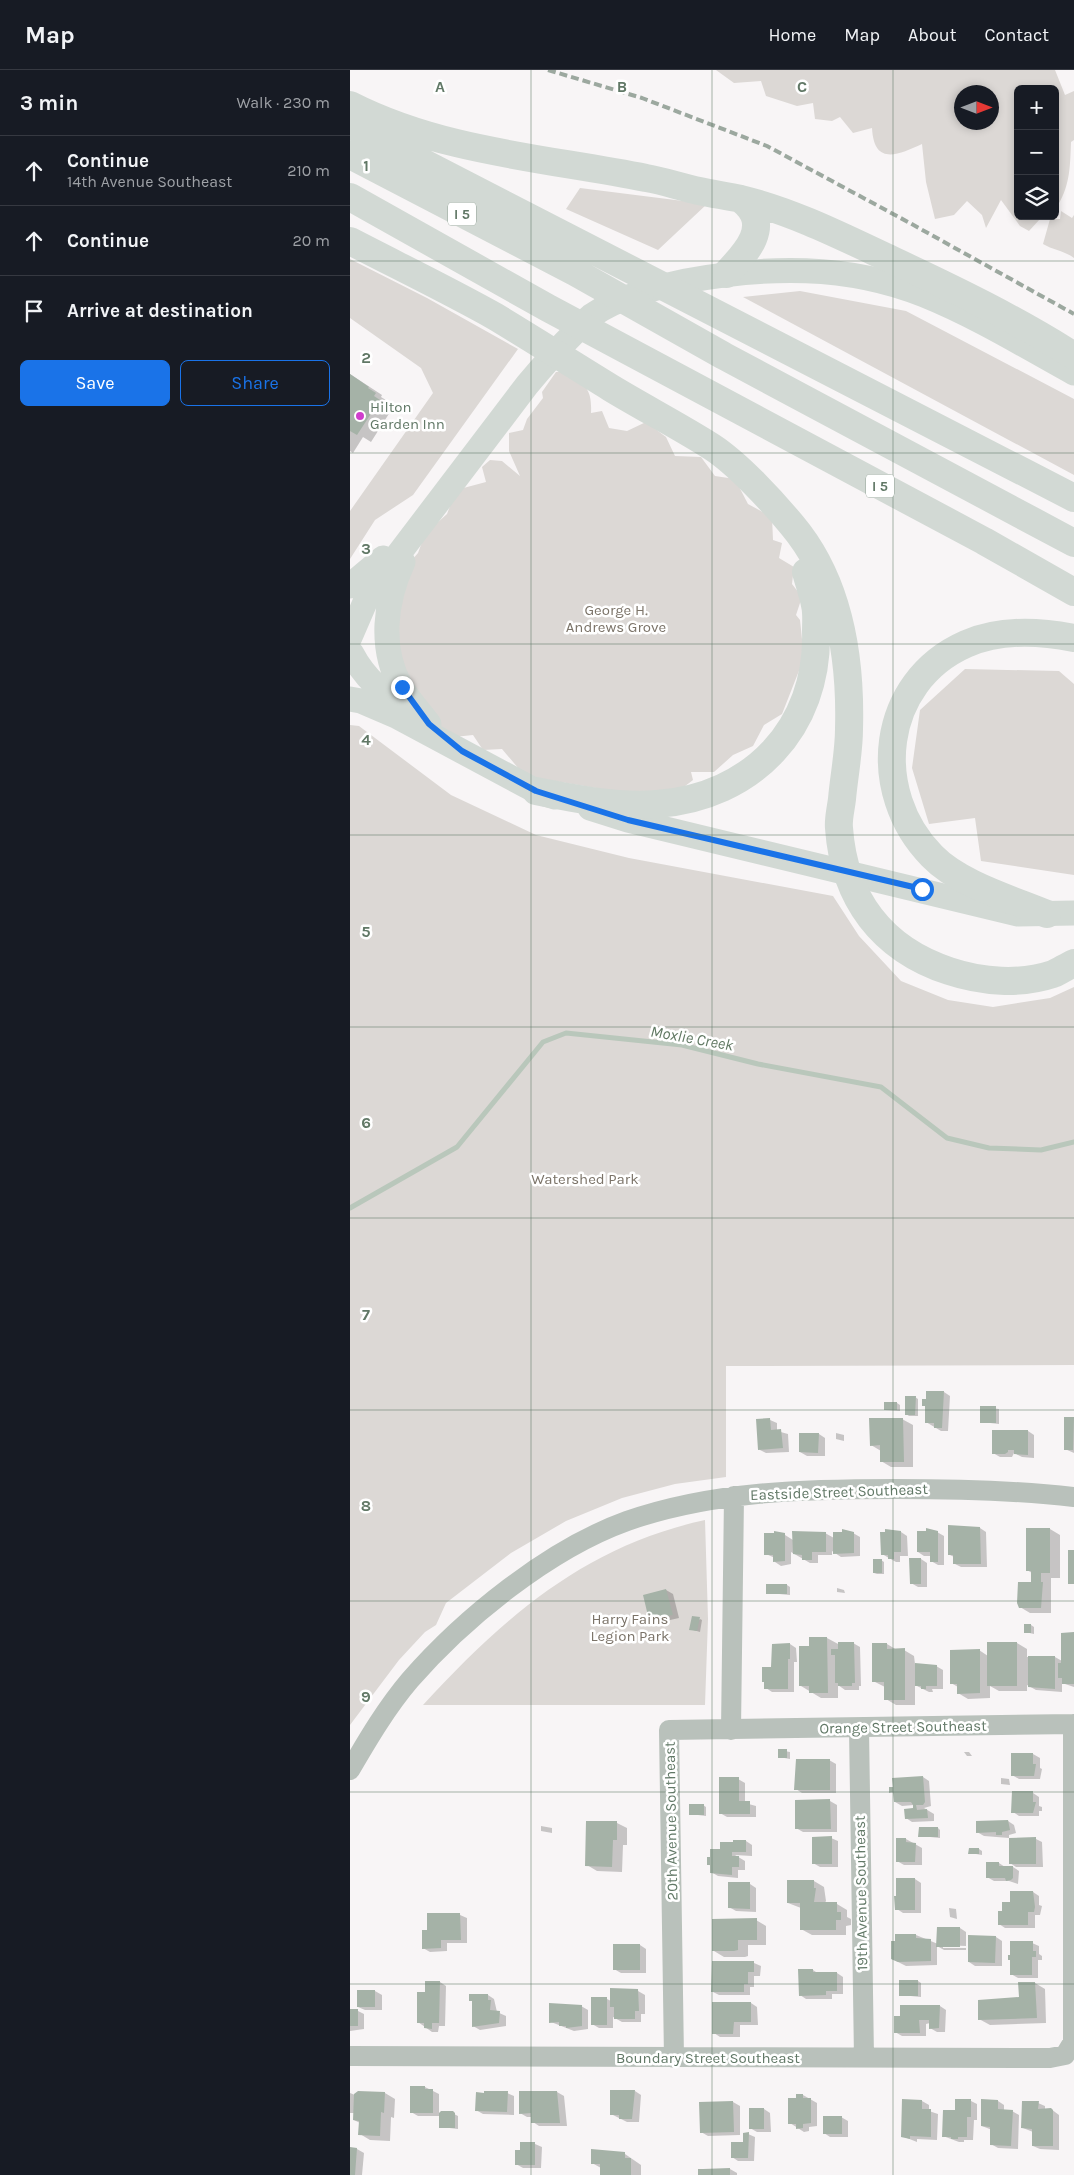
<!DOCTYPE html>
<html lang="en">
<head>
<meta charset="utf-8">
<style>
  body { margin:0; font-family:Karla,sans-serif; background:#20242c; color:#f1f3f6 }
  .controls { position:absolute; right:15px; top:15px; display:grid; overflow:hidden; border-radius:8px; box-shadow:0 2px 8px #0003 }
  .controls button { width:45px; height:45px; display:grid; place-items:center; padding:0; border:0; border-bottom:1px solid #363941; background:#171b24; color:#f1f3f6; font:25px sans-serif }
  .compass { position:absolute; left:604px; top:15px; width:45px; height:45px; border-radius:50%; background:#171b24; box-shadow:0 2px 8px #0003; rotate:90deg }
  .stop { position:absolute; width:15px; height:15px; margin:-11px; border:4px solid #1a73e8; border-radius:50%; background:#fff }
  .stop.end { background:#1a73e8; border-color:#fff; box-shadow:0 1px 5px #0008 }
  .list { margin:0; padding:0; list-style:none }
  h2 { display:flex; justify-content:space-between; align-items:center; height:65px; margin:0; padding:0 20px; font-size:21px }
  h2 small { font-size:16px; font-weight:400; color:#9ea1a6 }
  .list li { display:grid; grid-template-columns:32px 1fr auto; gap:15px; align-items:center; box-sizing:border-box; height:70px; padding:0 20px; border-top:1px solid #363941 }
  .list b { display:block; font-size:19px; white-space:nowrap }
  .list p { margin:0; font-size:16px; white-space:nowrap; color:#9ea1a6 }
  .list em { font-size:16px; font-style:normal; color:#9ea1a6 }
  .actions { display:flex; gap:10px; padding:15px 20px }
  .actions a { flex:1; padding:11px 0; border:1px solid #1a73e8; border-radius:8px; text-align:center; font-size:18px; color:#1a73e8 }
  .actions .main { background:#1a73e8; color:#fff }
  .icon { flex:none; width:28px; height:28px; fill:none; stroke:currentColor; stroke-width:2; stroke-linecap:round; stroke-linejoin:round }
  .map { position:relative; flex:none; width:724px; height:2105px; overflow:hidden }
  header { display:flex; align-items:center; gap:30px; box-sizing:border-box; height:70px; padding:0 25px; background:#171b24; border-bottom:1px solid #363941 }
  header strong { font-size:24px }
  nav { display:flex; gap:28px; margin-inline-start:auto; font-size:18px }
  main { display:flex }
  aside { flex:1; background:#171b24 }
  .map>svg:first-child { display:block }
</style>
</head>
<body>
<header>
<strong>Map</strong>
<nav><a>Home</a><a>Map</a><a>About</a><a>Contact</a></nav>
</header>
<main>
<aside>
<h2>3 min<small>Walk · 230 m</small></h2>
<ul class="list">
<li><svg class="icon" aria-label="ahead" viewBox="0 0 24 24"><path d="M12 20V5M6 11l6-6 6 6"/></svg><div><b>Continue</b><p>14th Avenue Southeast</p></div><em>210 m</em></li>
<li><svg class="icon" aria-label="ahead" viewBox="0 0 24 24"><path d="M12 20V5M6 11l6-6 6 6"/></svg><div><b>Continue</b></div><em>20 m</em></li>
<li><svg class="icon" aria-label="arrive" viewBox="0 0 24 24"><path d="M6 21V4h12l-3 4 3 4H6"/></svg><div><b>Arrive at destination</b></div></li>
</ul>
<div class="actions"><a class="main">Save</a><a>Share</a></div>
</aside>
<div class="map">
<svg width="724" height="2105" viewBox="0 0 724 2105">
  <rect width="100%" height="100%" fill="#f8f5f6"/>
  <path fill="#dcd8d5" fill-rule="evenodd" d="M366,0H705L715,25L724,21V70L721,72C720,99 720,117 705,140V19H668V146H696L690,149L679,161L670,156L651,130L636,158L632,145L617,131L604,145L585,149L576,112L572,74C548,85 524,96 522,58L503,63L490,47L482,51L465,49L463,33L447,36L416,26L411,11L384,13ZM612,22H642V52H612Z
    M230,118L357,134L308,180L216,139Z
    M711,141L722,148L724,145V188C715,181 703,180 693,174L700,149H710Z
    M0,189L77,228L168,279L63,425L25,450L0,489V441L83,323L71,298L0,248Z
    M450,221L556,241L724,329V405L393,227Z
    M206,302H221C237,317 242,321 241,343L252,341L259,358L277,361L296,352L316,367L325,386L351,387L365,406L385,409L398,434L422,447L423,470L432,473L429,488L444,497L442,514L452,527L446,545L450,550L454,588L432,644L414,655L403,676L383,685L364,702H341L343,710L317,730L175,706L152,679L133,680L123,665L104,667L90,656L54,612L35,521L68,483L75,464L97,444L106,420L136,412L132,397L140,390L152,391L170,406L159,381V363L173,360L177,349L193,328L192,322Z
    M615,599L709,601L724,614V805L631,791L625,748L579,754L562,698L570,640Z
    M0,655L9,656L101,725L186,765L279,788L483,826L509,866L551,911L598,930L643,937L700,928L724,917V1295L376,1296V1407L325,1414L272,1428L216,1451L161,1483L96,1533L86,1555L75,1562L49,1590L0,1655Z
    M355,1450L358,1549L355,1635H73C154,1547 235,1476 355,1450Z"/>
  <path fill="#0003" fill-rule="evenodd" d="M0,304L32,325L31,327L39,332L36,335L42,339L21,372L13,367L3,383L0,381Z
    M594,1322L600,1326L598,1361H591L576,1352Z
    M565,1327L568,1329V1346H559L556,1344Z
    M547,1333L550,1335V1341L535,1340Z
    M631,1337L649,1339V1354L631,1352Z
    M715,1348H724V1383L715,1379Z
    M552,1349L563,1355V1397H541L531,1391V1381L521,1375Z
    M420,1350L427,1353V1361L438,1364L439,1382L416,1383L410,1380L407,1351Z
    M678,1361L684,1365V1388L672,1387L664,1383L662,1387H650L643,1383Z
    M486,1363L494,1365V1371L486,1369Z
    M469,1364L475,1368V1386H457L450,1382Z
    M630,1458L636,1462L637,1497H611L605,1494L604,1487L600,1485Z
    M700,1459L710,1465V1508H701V1543H680L670,1537L682,1513V1503L677,1500Z
    M551,1462L557,1466L558,1486H550V1492H546L532,1484Z
    M587,1462L594,1466V1495H588L581,1491V1486H574L568,1482Z
    M475,1463L484,1468L503,1463L510,1467V1486L491,1487L482,1481V1485H468V1493H460L441,1482V1494L431,1496L425,1492V1488L416,1484L435,1465L443,1470Z
    M571,1489L577,1493V1517H568L561,1513Z
    M531,1490L534,1492V1504H527L524,1503Z
    M437,1515L440,1517V1525L418,1523V1516Z
    M487,1518L494,1520L495,1523L487,1522Z
    M316,1520L323,1524L329,1548L307,1553L300,1549Z
    M350,1549L352,1550L350,1562L340,1559Z
    M681,1555L684,1557V1564L675,1562Z
    M724,1564V1617L712,1613V1622L686,1620L677,1615V1621H649L640,1616V1628L618,1629L608,1623V1617L601,1613L629,1580L638,1586V1573H667L677,1579V1587H705L712,1591Z
    M460,1568H477L490,1575L503,1573L510,1577L511,1616H509V1620H495L488,1615V1628H471L451,1616L460,1577Z
    M440,1574L446,1578L447,1592H444V1622H422L416,1618L422,1598Z
    M523,1574H537L547,1580H554L564,1586L565,1594L586,1596L593,1600V1619H582L583,1622H579L565,1615V1635H546L536,1629L535,1617L523,1611Z
    M429,1680L440,1682V1689L429,1687Z
    M614,1682H619L622,1686H617Z
    M683,1684L690,1688V1698L692,1699L690,1709H669L662,1705Z
    M479,1690L486,1694V1723H452L446,1719Z
    M573,1707L579,1711L581,1736L574,1738L584,1744V1751L562,1752L556,1748L564,1739V1735L552,1736L545,1732V1724L541,1722Z
    M651,1708L659,1709L660,1715L651,1714Z
    M388,1709L395,1713V1733L406,1736V1747H377L370,1743Z
    M683,1723L689,1727V1736L692,1737V1741H689V1746H669L663,1742Z
    M446,1731H480L487,1735V1762H453L446,1758Z
    M353,1735L356,1737V1746L340,1744Z
    M658,1751L664,1755L666,1763L659,1765V1768L634,1766L627,1762Z
    M238,1752L267,1753L277,1758V1775H273L272,1802L247,1801L237,1795Z
    M191,1756L202,1758V1763L191,1761Z
    M588,1758L590,1760V1768L570,1766Z
    M481,1768L488,1771V1797H470L463,1793Z
    M556,1769L572,1778V1795H554L547,1791Z
    M686,1769L692,1772L693,1797H663L669,1801L668,1814L659,1811H644L637,1807L649,1793L655,1797H666L660,1793Z
    M396,1771L402,1775V1786L385,1785L395,1791V1800H388V1808L368,1806L361,1802V1796L358,1794L371,1780Z
    M629,1779L632,1781V1785L620,1783Z
    M565,1809L571,1813V1843H553L547,1839Z
    M464,1811L474,1817L476,1831L474,1834H487L497,1840V1847L501,1849V1855L496,1856V1865H462L451,1859V1838L438,1833Z
    M400,1814L406,1818V1842L386,1841L379,1837Z
    M683,1822L689,1826V1835L692,1836L690,1845H685V1858H655L649,1854L661,1833Z
    M599,1838L606,1839L607,1849L600,1847Z
    M110,1845L117,1848V1873H97V1881L80,1882L73,1878L78,1861Z
    M406,1850L416,1856V1875H398V1886L395,1887H374L364,1881Z
    M610,1858L616,1862V1880H594L587,1876V1895L556,1896L542,1889L566,1865L588,1874ZM593,1875L616,1876V1878H593Z
    M646,1867L652,1871V1896H625L619,1892Z
    M682,1873L689,1876V1884L692,1886V1890H688V1908H668L661,1904V1891L659,1889Z
    M290,1875L296,1879V1903H271L264,1899Z
    M363,1892L404,1893L411,1896L410,1906H404V1917H400V1925H369L363,1922Z
    M463,1900L469,1904L487,1903L493,1907V1924H482V1929H456L450,1925Z
    M568,1911L571,1913V1927L550,1925Z
    M90,1912L96,1916L95,1956H89L88,1962H82L68,1952L77,1923Z
    M669,1913H685L695,1919L696,1953L640,1955L629,1949L670,1928Z
    M261,1919L288,1921L295,1925V1944H291V1952H272L263,1947V1958H249L242,1954L257,1929L261,1931Z
    M25,1921L32,1925V1940H15L8,1937Z
    M138,1925L144,1929L147,1942L156,1946V1956L130,1960L123,1956L124,1932L120,1930Z
    M401,1933L407,1937L408,1955H390V1967H370L364,1963Z
    M231,1936L238,1940V1959L224,1961L201,1952Z
    M590,1936L596,1940L595,1962H587L580,1958V1953L576,1954V1966H552L545,1962Z
    M0,1941H8L14,1944V1959L0,1961Z
    M75,2017L89,2024V2044L102,2043L108,2046V2059L91,2057L90,2046H68L61,2042Z
    M285,2021L291,2025L289,2052H277L261,2044Z
    M207,2022L214,2026L217,2056H189L183,2052L182,2047H177L170,2043Z
    M0,2023L5,2025L35,2023L45,2029L44,2048L41,2047L40,2071L20,2070L10,2064V2053L4,2050V2043H0Z
    M157,2023L164,2026V2045L133,2044L126,2040Z
    M453,2025L467,2033V2056L459,2057V2061L454,2062L440,2053L447,2029Z
    M572,2031L579,2035V2041L588,2044L587,2070L567,2069V2072L552,2066Z
    M621,2031L627,2034V2050H624L623,2070H614V2072H609L593,2066L606,2042Z
    M648,2031L654,2035V2041H662L669,2045L668,2079L648,2078L641,2074L642,2060L632,2056Z
    M383,2032L390,2036V2065L358,2066L351,2062Z
    M688,2033L695,2036V2040L701,2039L709,2045V2080L690,2079L683,2076V2062L673,2058Z
    M414,2039L420,2043L421,2062H407L400,2058Z
    M491,2047L498,2051V2067H480L474,2063Z
    M398,2064L405,2067L404,2091H388L382,2087L394,2073Z
    M171,2073L185,2074L192,2077L191,2098H173L166,2094L171,2082Z
    M0,2078L7,2079L14,2083L12,2105H0Z
    M275,2084L291,2095V2105H251V2098L242,2093Z
    M353,2099H380L387,2103V2105H349V2100Z"/>
  <g fill="none" stroke-linecap="round" stroke-linejoin="round">
    <path stroke="#b9c7bb" stroke-width="5" d="M0,1138L107,1077L193,972L216,963L332,975L408,994L531,1017L597,1068L639,1078L691,1080L724,1072"/>
  </g>
  <path fill="#a5b2a7" d="M0,304L19,317L18,318L26,323L24,326L30,330L7,365L0,361Z
    M576,1321H594L592,1358H584V1353H575V1336H572V1329H576Z
    M555,1326H566L565,1345H555Z
    M534,1332H547V1340H534Z
    M630,1336H646V1353H630Z
    M714,1347H724L723,1380H714Z
    M420,1348L421,1360L431,1359L433,1378L408,1380L406,1349Z
    M519,1348H553L554,1392H530V1375L520,1376Z
    M642,1360H678V1385L664,1384V1380H658V1382L655,1384H642Z
    M449,1363H469L468,1383L449,1382Z
    M598,1455L630,1457L631,1494H603V1485H598Z
    M576,1458L588,1461V1492H580V1482H567V1461H576Z
    M676,1458H700V1503H691V1512H693L691,1538H669L667,1533L668,1512H681V1501H676Z
    M492,1459L504,1462V1483L483,1484V1462H492Z
    M535,1459L551,1461V1482H544V1489H538V1485H531L530,1462H535Z
    M424,1461L435,1463V1491L423,1492V1485H414V1463H424Z
    M442,1461L476,1462V1482H462V1490H452V1485L443,1484Z
    M718,1480H724V1514H718Z
    M559,1488H571V1514H560Z
    M523,1489H532V1503H523Z
    M416,1514H437V1524H416Z
    M316,1519L323,1545L299,1550L293,1525Z
    M342,1546L350,1547L347,1561L339,1560Z
    M674,1554H681V1563H674Z
    M724,1562V1614H712V1608H708V1593H711V1563Z
    M459,1567H477L478,1623H459V1616H449V1576H459Z
    M488,1572H504L505,1613H502V1616H488V1613H485V1585H481V1579H488Z
    M637,1572H667V1616H637Z
    M440,1573V1589H438V1619H414V1612H412V1597H421L422,1574Z
    M522,1573H537V1579L555,1578V1630H534V1612H522Z
    M630,1579V1623L607,1624V1614H600V1580Z
    M678,1586H705V1619L678,1617Z
    M565,1593L587,1595V1616H576V1619H571V1616H565Z
    M428,1679H437V1688H428Z
    M661,1683H683V1694H686L684,1706H661Z
    M446,1689H480V1720H444Z
    M573,1706L575,1732L573,1735H566L567,1740L577,1739L578,1748L555,1749L554,1739L563,1738V1735L561,1732H544L543,1722L539,1723V1717H543L542,1708Z
    M369,1707H389V1731H400V1744H369Z
    M662,1721H683V1732H686L683,1743H661Z
    M480,1729L481,1759H445V1730Z
    M339,1734H354V1745H339Z
    M658,1750L660,1760L652,1762V1765H646V1762L626,1763V1751Z
    M236,1751H267V1770H263L262,1797L235,1796Z
    M569,1757H588V1767H568Z
    M482,1766V1794H462V1767Z
    M686,1767V1794H659V1768Z
    M546,1768H556V1772L566,1773L565,1792H546Z
    M383,1770H396V1782H382V1786H389V1797H382V1805L360,1803V1795H357V1787H360V1779H370V1772H383Z
    M619,1778H629V1784H618Z
    M636,1792H649V1796H663V1808L661,1810L656,1811L655,1808H636Z
    M546,1808H565V1840H545L544,1826H546Z
    M437,1810H464V1818H466L464,1832H487V1842H491V1850H486V1860H450V1833H437Z
    M378,1812H400V1839L378,1838Z
    M660,1821H683L685,1837L684,1842H678V1855H648V1841H652V1832H660Z
    M77,1843H110L111,1870H91V1878L72,1879V1860H77Z
    M407,1848V1870H388V1880L384,1881H362V1849Z
    M587,1857H610V1877H586Z
    M545,1864H566V1868L581,1869V1891L548,1892L541,1889V1871H545Z
    M618,1865L646,1866L645,1893L618,1892Z
    M660,1871H683V1881H686V1887H682V1905H660V1890H658V1885H660Z
    M263,1874H290V1900H263Z
    M362,1891H404V1902H398V1914H394V1922H361Z
    M448,1899H463V1902H487V1921H476V1925L449,1926Z
    M549,1910H568V1926H549Z
    M75,1911H90L89,1953H82V1959L74,1958V1953H67V1922H75Z
    M668,1912H685L687,1948L628,1950V1930L669,1927Z
    M260,1918L288,1919L289,1941H285V1949H264V1937H260Z
    M7,1920H25V1937H7Z
    M119,1924H138V1930H141L140,1940L150,1941L149,1953L122,1957V1931H119Z
    M241,1927H257V1955H241Z
    M362,1932H401V1952H384L383,1964H362Z
    M199,1933L232,1935V1956L216,1958V1956H209V1952L199,1953Z
    M550,1935H590L589,1958L579,1959V1950H569L570,1963H544V1946H550Z
    M0,1939H8V1956H0Z
    M60,2016H75V2019H83V2043H60Z
    M260,2020H285L282,2049H269V2045H260Z
    M8,2021L35,2022L34,2043L31,2042L30,2066L8,2065L9,2051L3,2050L4,2024Z
    M134,2021H158L157,2042L125,2041L126,2022L134,2023Z
    M169,2021H207L210,2053H181V2043L169,2044Z
    M446,2024H453V2028H461V2053L453,2054V2058L446,2059V2054H438V2028H446Z
    M552,2029L572,2030V2039H581V2067L560,2066V2069L551,2067Z
    M605,2029H621V2047H617V2067H608V2069H601V2067H592L593,2040H605Z
    M631,2029L648,2030V2039L663,2040L661,2076L640,2075V2057L631,2056Z
    M383,2031L384,2062L350,2063L349,2032Z
    M672,2031H689L688,2039L701,2038L703,2040V2076H682V2059L671,2058Z
    M399,2038H414V2059H399Z
    M91,2041H103L105,2043V2058H89V2043Z
    M473,2046H492V2064H473Z
    M399,2062L398,2088H381V2072H393V2063Z
    M170,2072H185V2095H165V2080H170Z
    M0,2077L7,2078L5,2105H0Z
    M241,2079L275,2082V2088H281V2105H250V2094H241Z
    M353,2099L380,2098V2105H348V2099Z"/>
  <g fill="none" stroke-linecap="round" stroke-linejoin="round">
    <path stroke="#b9c1bb" stroke-width="20" d="M509,1658L514,1988
      M381,1660L384,1426
      M0,1700C18,1669 37,1637 60,1610C114,1548 199,1479 277,1451C363,1421 455,1419 545,1419C605,1419 665,1420 724,1427
      M0,1986L700,1988L715,1985L723,1972V1654
      M324,1988L319,1660L724,1654"/>
    <path stroke="#d2d9d4" stroke-width="25" d="M53,492C35,531 29,578 51,617C59,630 70,642 79,654
      M0,516L33,488
      M0,567L19,523L177,315C192,297 208,279 225,262C230,257 235,251 241,246C268,227 304,218 336,211C416,196 497,194 574,225C626,246 675,276 724,303
      M2,584C15,609 35,625 58,640
      M0,629L11,631L46,646L186,721L205,727
      M240,738L278,750L668,844L724,843"/>
    <path stroke="#d2d9d4" stroke-width="28" d="M0,35C92,82 197,88 296,108C314,111 331,117 349,121C363,124 377,126 391,129C444,142 493,167 542,190C604,219 666,249 724,286
      M0,55L724,428
      M0,85L225,202L374,286L724,473
      M0,127L198,238L634,471L724,522
      M0,171C48,196 98,220 146,247C184,270 222,294 261,318C294,338 329,356 362,377C388,394 422,431 442,455C490,512 501,587 499,659C499,682 494,706 492,729C491,738 488,749 489,758C494,829 532,879 599,901C632,912 670,915 703,904C710,901 717,896 724,893
      M376,204C396,183 423,155 392,130
      M186,721C226,729 266,737 307,734C402,727 469,658 466,561C466,553 467,543 465,535C463,524 459,513 456,502
      M697,844C661,829 609,814 582,786C519,722 530,612 616,574C650,559 689,561 724,568"/>
    <path stroke="#9ca89f" stroke-width="4" stroke-dasharray="8 4" stroke-linecap="butt" d="M198,0L292,28L417,76L558,152L724,244"/>
  </g>
  <g fill="none" stroke-linecap="round" stroke-linejoin="round">
    <path stroke="#1a73e8" stroke-width="6" d="M52,617L79,654L112,681L186,721L278,750L572,819"/>
  </g>
  <path fill="none" stroke="#617866" stroke-width="1" stroke-opacity="0.55" d="M181,0V2105M362,0V2105M543,0V2105M0,191H724M0,383H724M0,574H724M0,765H724M0,957H724M0,1148H724M0,1340H724M0,1531H724M0,1722H724M0,1914H724"/>
  <circle fill="#cf3ecc" stroke="#fff" stroke-width="2" cx="10" cy="346" r="5"/>
  <g text-anchor="middle" dominant-baseline="central" stroke-width="5" stroke-linejoin="round" paint-order="stroke">
    <g fill="#fff" stroke="#90a094" stroke-width="1">
      <rect x="98" y="132.5" width="28" height="23" rx="4"/>
      <rect x="516" y="404.5" width="28" height="23" rx="4"/>
    </g>
    <g font-size="14" font-weight="bold" fill="#617866">
      <text x="112" y="144">I 5</text>
      <text x="530" y="416">I 5</text>
    </g>
    <g font-size="15" fill="#617866" stroke="#fff" text-anchor="start">
      <text x="20" y="337">Hilton<tspan x="20" dy="17">Garden Inn</tspan></text>
    </g>
    <g font-size="15" fill="#7b7368" stroke="#fff">
      <text x="266" y="540">George H.<tspan x="266" dy="17">Andrews Grove</tspan></text>
      <text x="235" y="1109">Watershed Park</text>
      <text x="280" y="1549">Harry Fains<tspan x="280" dy="17">Legion Park</tspan></text>
    </g>
    <g font-size="15" fill="#617866" stroke="#fff">
      <text transform="translate(489 1422) rotate(-2)">Eastside Street Southeast</text>
      <text transform="translate(553 1657) rotate(-1)">Orange Street Southeast</text>
      <text transform="translate(321 1751) rotate(-91)">20th Avenue Southeast</text>
      <text transform="translate(511 1823) rotate(-91)">19th Avenue Southeast</text>
      <text x="358" y="1988">Boundary Street Southeast</text>
    </g>
    <g font-size="16" font-style="italic" fill="#607862" stroke="#fff">
      <text transform="translate(342 968) rotate(10)">Moxlie Creek</text>
    </g>
  </g>
  <g font-size="16" text-anchor="middle" font-weight="bold" fill="#617866" stroke="#fff" stroke-width="5" stroke-linejoin="round" paint-order="stroke">
    <text x="90" y="22">A</text>
    <text x="272" y="22">B</text>
    <text x="452" y="22">C</text>
    <text x="16" y="101">1</text>
    <text x="16" y="293">2</text>
    <text x="16" y="484">3</text>
    <text x="16" y="675">4</text>
    <text x="16" y="867">5</text>
    <text x="16" y="1058">6</text>
    <text x="16" y="1250">7</text>
    <text x="16" y="1441">8</text>
    <text x="16" y="1632">9</text>
  </g>
</svg>
<div class="controls">
<button>+</button>
<button>−</button>
<button><svg class="icon" aria-label="layers" viewBox="0 0 24 24"><path d="M12 4l9 5-9 5-9-5zM3 14l9 5 9-5"/></svg></button>
</div>
<svg class="compass" viewBox="-18 -18 36 36"><path d="M0-13l5 13h-10z" fill="#e53935"/><path d="M0 13l5-13h-10z" fill="#9ea1a6"/></svg>
<div class="stop" style="left:572px;top:819px"></div>
<div class="stop end" style="left:52px;top:617px"></div>
</div>
</main>
</body>
</html>
